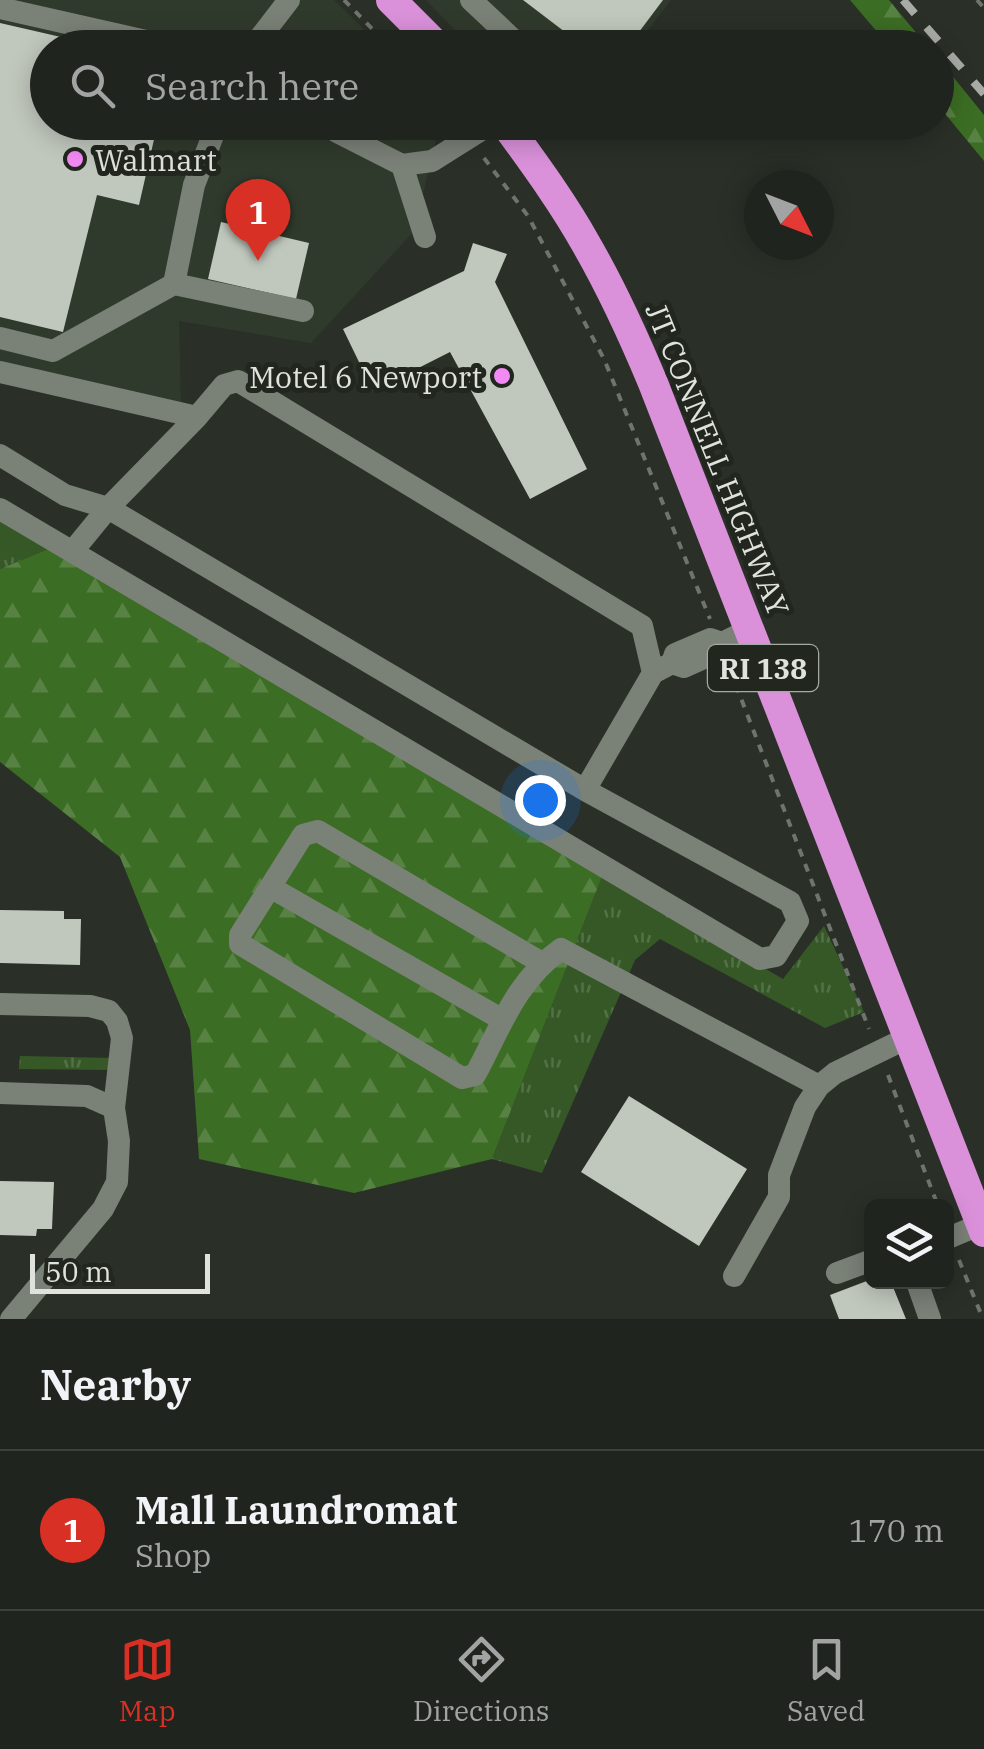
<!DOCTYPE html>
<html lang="en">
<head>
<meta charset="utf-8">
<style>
  body { margin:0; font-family:"IBM Plex Serif",serif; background:#282c27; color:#f1f3f6 }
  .controls { position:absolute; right:30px; bottom:30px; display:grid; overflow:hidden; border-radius:15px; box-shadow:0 5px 25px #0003 }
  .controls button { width:90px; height:90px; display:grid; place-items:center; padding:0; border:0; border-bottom:2px solid #3d413c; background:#20241e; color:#f1f3f6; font:50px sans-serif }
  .compass { position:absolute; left:744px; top:170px; width:90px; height:90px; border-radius:50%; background:#20241e; box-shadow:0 5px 25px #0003; rotate:132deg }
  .scale { position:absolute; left:30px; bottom:25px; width:180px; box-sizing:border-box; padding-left:10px; border:5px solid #dfe2dd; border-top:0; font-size:28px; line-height:35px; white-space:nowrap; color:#dfe2dd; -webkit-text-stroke:8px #21261e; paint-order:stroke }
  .you { position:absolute; left:540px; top:800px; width:35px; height:35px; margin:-25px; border:8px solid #fff; border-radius:50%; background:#1a73e8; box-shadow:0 0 0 15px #1a73e833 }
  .badge { display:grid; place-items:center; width:65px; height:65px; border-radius:50%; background:#d93025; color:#fff; font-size:32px; font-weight:700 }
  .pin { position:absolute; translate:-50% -82px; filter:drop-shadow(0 2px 5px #0008) }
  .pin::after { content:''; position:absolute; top:52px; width:35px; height:30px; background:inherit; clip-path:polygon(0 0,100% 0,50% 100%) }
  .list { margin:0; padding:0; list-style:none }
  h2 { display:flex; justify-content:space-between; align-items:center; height:130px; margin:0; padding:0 40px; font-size:42px }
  h2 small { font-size:32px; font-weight:400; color:#a2a4a4 }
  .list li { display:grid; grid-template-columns:65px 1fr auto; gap:30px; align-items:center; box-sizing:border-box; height:160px; padding:0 40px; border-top:2px solid #3d413c }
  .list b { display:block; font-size:38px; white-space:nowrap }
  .list p { margin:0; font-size:32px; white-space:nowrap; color:#a2a4a4 }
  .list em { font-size:32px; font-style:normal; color:#a2a4a4 }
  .icon { flex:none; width:55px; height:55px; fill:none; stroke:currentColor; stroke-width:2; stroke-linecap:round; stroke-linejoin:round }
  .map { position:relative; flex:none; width:984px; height:1319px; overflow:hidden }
  .search { position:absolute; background:#20241e; box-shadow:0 5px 25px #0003; left:30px; right:30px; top:30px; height:110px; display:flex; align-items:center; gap:25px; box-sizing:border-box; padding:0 35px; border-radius:55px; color:#a2a4a4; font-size:38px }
  .sheet { height:290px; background:#20241e }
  nav { display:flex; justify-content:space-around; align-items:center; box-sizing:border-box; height:140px; border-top:2px solid #3d413c; background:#20241e; font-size:28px; color:#a2a4a4 }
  nav a { display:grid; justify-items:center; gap:5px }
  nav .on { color:#d93025 }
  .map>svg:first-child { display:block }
</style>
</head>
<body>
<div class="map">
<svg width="984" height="1319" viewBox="0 0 984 1319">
  <defs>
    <pattern id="grass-tufts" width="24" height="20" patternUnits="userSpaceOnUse" patternTransform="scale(2.5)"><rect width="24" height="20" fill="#365827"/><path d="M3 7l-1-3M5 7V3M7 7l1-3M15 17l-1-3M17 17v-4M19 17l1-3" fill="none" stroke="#537046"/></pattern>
    <pattern id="forest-firs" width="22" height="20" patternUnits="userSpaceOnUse" patternTransform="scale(2.5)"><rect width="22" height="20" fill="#3c6d24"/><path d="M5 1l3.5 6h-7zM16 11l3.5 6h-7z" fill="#588243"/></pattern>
  </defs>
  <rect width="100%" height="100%" fill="#2a3028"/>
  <path fill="#303a2c" d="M0,0H334L382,47L48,48V122L440,123L414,231L311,343L179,321L181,405L0,362Z
    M426,0H671L634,48L471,47Z"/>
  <path fill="url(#grass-tufts)" d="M0,516L53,547L0,569Z
    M603,874L783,979L824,926L864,1012L825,1028L660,939L635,960L542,1173L492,1159Z
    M20,1056L114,1058L113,1070L19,1069Z"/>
  <path fill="url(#forest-firs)" d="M850,0H889L928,47H890Z
    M937,57L984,115V161L937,104Z
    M53,547L603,874L492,1159L354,1193L199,1159L190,1030L120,857L0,762V569Z"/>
  <path fill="#c0c7bd" d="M523,0H663L627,48H586Z
    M0,23L100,46L48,48V122H158L139,205L97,195L63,332L0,317Z
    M221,222L309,243L296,299L208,279Z
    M473,243L507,254L495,282L587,469L530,499L450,352L373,391L343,329L464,271Z
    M0,910L64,911V919H81L80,965L0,963Z
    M629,1096L747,1169L699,1246L581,1172Z
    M0,1181L54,1182L52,1229H37L36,1236L0,1235Z
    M872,1279V1282H891L906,1319H839L830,1295Z"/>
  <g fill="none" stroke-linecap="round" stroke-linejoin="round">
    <path stroke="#6f746d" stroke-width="4" stroke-dasharray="8 8" stroke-linecap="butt" d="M344,0L391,48
      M977,0L984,8
      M484,158L528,216L604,359L710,619
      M730,670L869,1029
      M888,1075L938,1206
      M959,1260L983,1319"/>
    <path stroke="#7a8177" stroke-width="22" d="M471,0L522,48
      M0,8L177,48
      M252,48L289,0
      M218,122L194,185L174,284L303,311
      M324,122L337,132L402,165L432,161L494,122
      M402,165L425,237
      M0,338L53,351L174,284
      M0,372L197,417L224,385L238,381L642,626L653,673
      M0,455L65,495L108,508L585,790
      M0,509L760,959L776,956L798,921L790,902L585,790L653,673L672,663
      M72,552L108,508L197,417
      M722,643L710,639L675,654L672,663L684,667L715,653L722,643L748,630
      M270,887L503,1020
      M542,963L318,831L303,835L240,935V944L462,1078L475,1075C501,1027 515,982 561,949L819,1086
      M0,1004L90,1006L109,1011L117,1021L122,1038L114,1108L119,1141L117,1182L103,1209L11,1319
      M0,1093L87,1096L114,1108
      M946,1239L981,1224
      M837,1273L872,1260
      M734,1276L779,1197V1175L805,1107L819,1086L835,1073L907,1038
      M917,1282L930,1319"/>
    <path stroke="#da91da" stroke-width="30" d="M391,0L439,48
      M504,122C533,162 562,201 586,244C612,289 633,335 653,383L984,1232"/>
    <path stroke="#a8aba6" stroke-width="8" stroke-dasharray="18 18" stroke-linecap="butt" d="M903,0L984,94"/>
  </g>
  <g fill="#f28af3" stroke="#21261e" stroke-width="4">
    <circle cx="75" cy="159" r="10"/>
    <circle cx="502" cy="376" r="10"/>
  </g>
  <g text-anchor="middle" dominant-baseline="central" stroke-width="10" stroke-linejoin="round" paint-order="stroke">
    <rect fill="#21261e" stroke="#a6aaa4" stroke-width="2.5" x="708" y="645" width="110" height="46" rx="8"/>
    <g font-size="28" font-weight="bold" fill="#dfe2dd">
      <text x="763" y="668">RI 138</text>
    </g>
    <g font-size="30" fill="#dfe2dd" stroke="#21261e" text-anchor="start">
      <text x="95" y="159">Walmart</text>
      <text x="482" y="376" text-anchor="end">Motel 6 Newport</text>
    </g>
    <g font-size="30" fill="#dfe2dd" stroke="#21261e">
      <text transform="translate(718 459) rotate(68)">JT CONNELL HIGHWAY</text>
    </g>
  </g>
</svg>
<div class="controls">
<button><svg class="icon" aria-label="layers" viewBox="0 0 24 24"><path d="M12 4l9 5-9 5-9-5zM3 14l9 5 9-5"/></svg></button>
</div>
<svg class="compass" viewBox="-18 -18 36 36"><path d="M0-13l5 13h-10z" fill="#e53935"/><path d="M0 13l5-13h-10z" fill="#a2a4a4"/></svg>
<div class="scale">50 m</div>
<div class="you"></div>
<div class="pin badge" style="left:258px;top:261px">1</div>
<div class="search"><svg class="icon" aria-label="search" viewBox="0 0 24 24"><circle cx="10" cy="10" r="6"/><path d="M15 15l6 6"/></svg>Search here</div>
</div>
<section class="sheet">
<h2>Nearby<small></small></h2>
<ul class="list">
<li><span class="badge">1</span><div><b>Mall Laundromat</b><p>Shop</p></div><em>170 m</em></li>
</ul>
</section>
<nav>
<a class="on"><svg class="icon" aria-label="map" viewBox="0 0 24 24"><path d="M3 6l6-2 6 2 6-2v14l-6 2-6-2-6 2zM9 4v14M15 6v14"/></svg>Map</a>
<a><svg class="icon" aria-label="directions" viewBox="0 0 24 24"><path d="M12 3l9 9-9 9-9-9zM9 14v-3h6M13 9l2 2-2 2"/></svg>Directions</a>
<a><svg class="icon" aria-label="saved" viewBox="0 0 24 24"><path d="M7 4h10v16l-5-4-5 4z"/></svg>Saved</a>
</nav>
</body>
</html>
